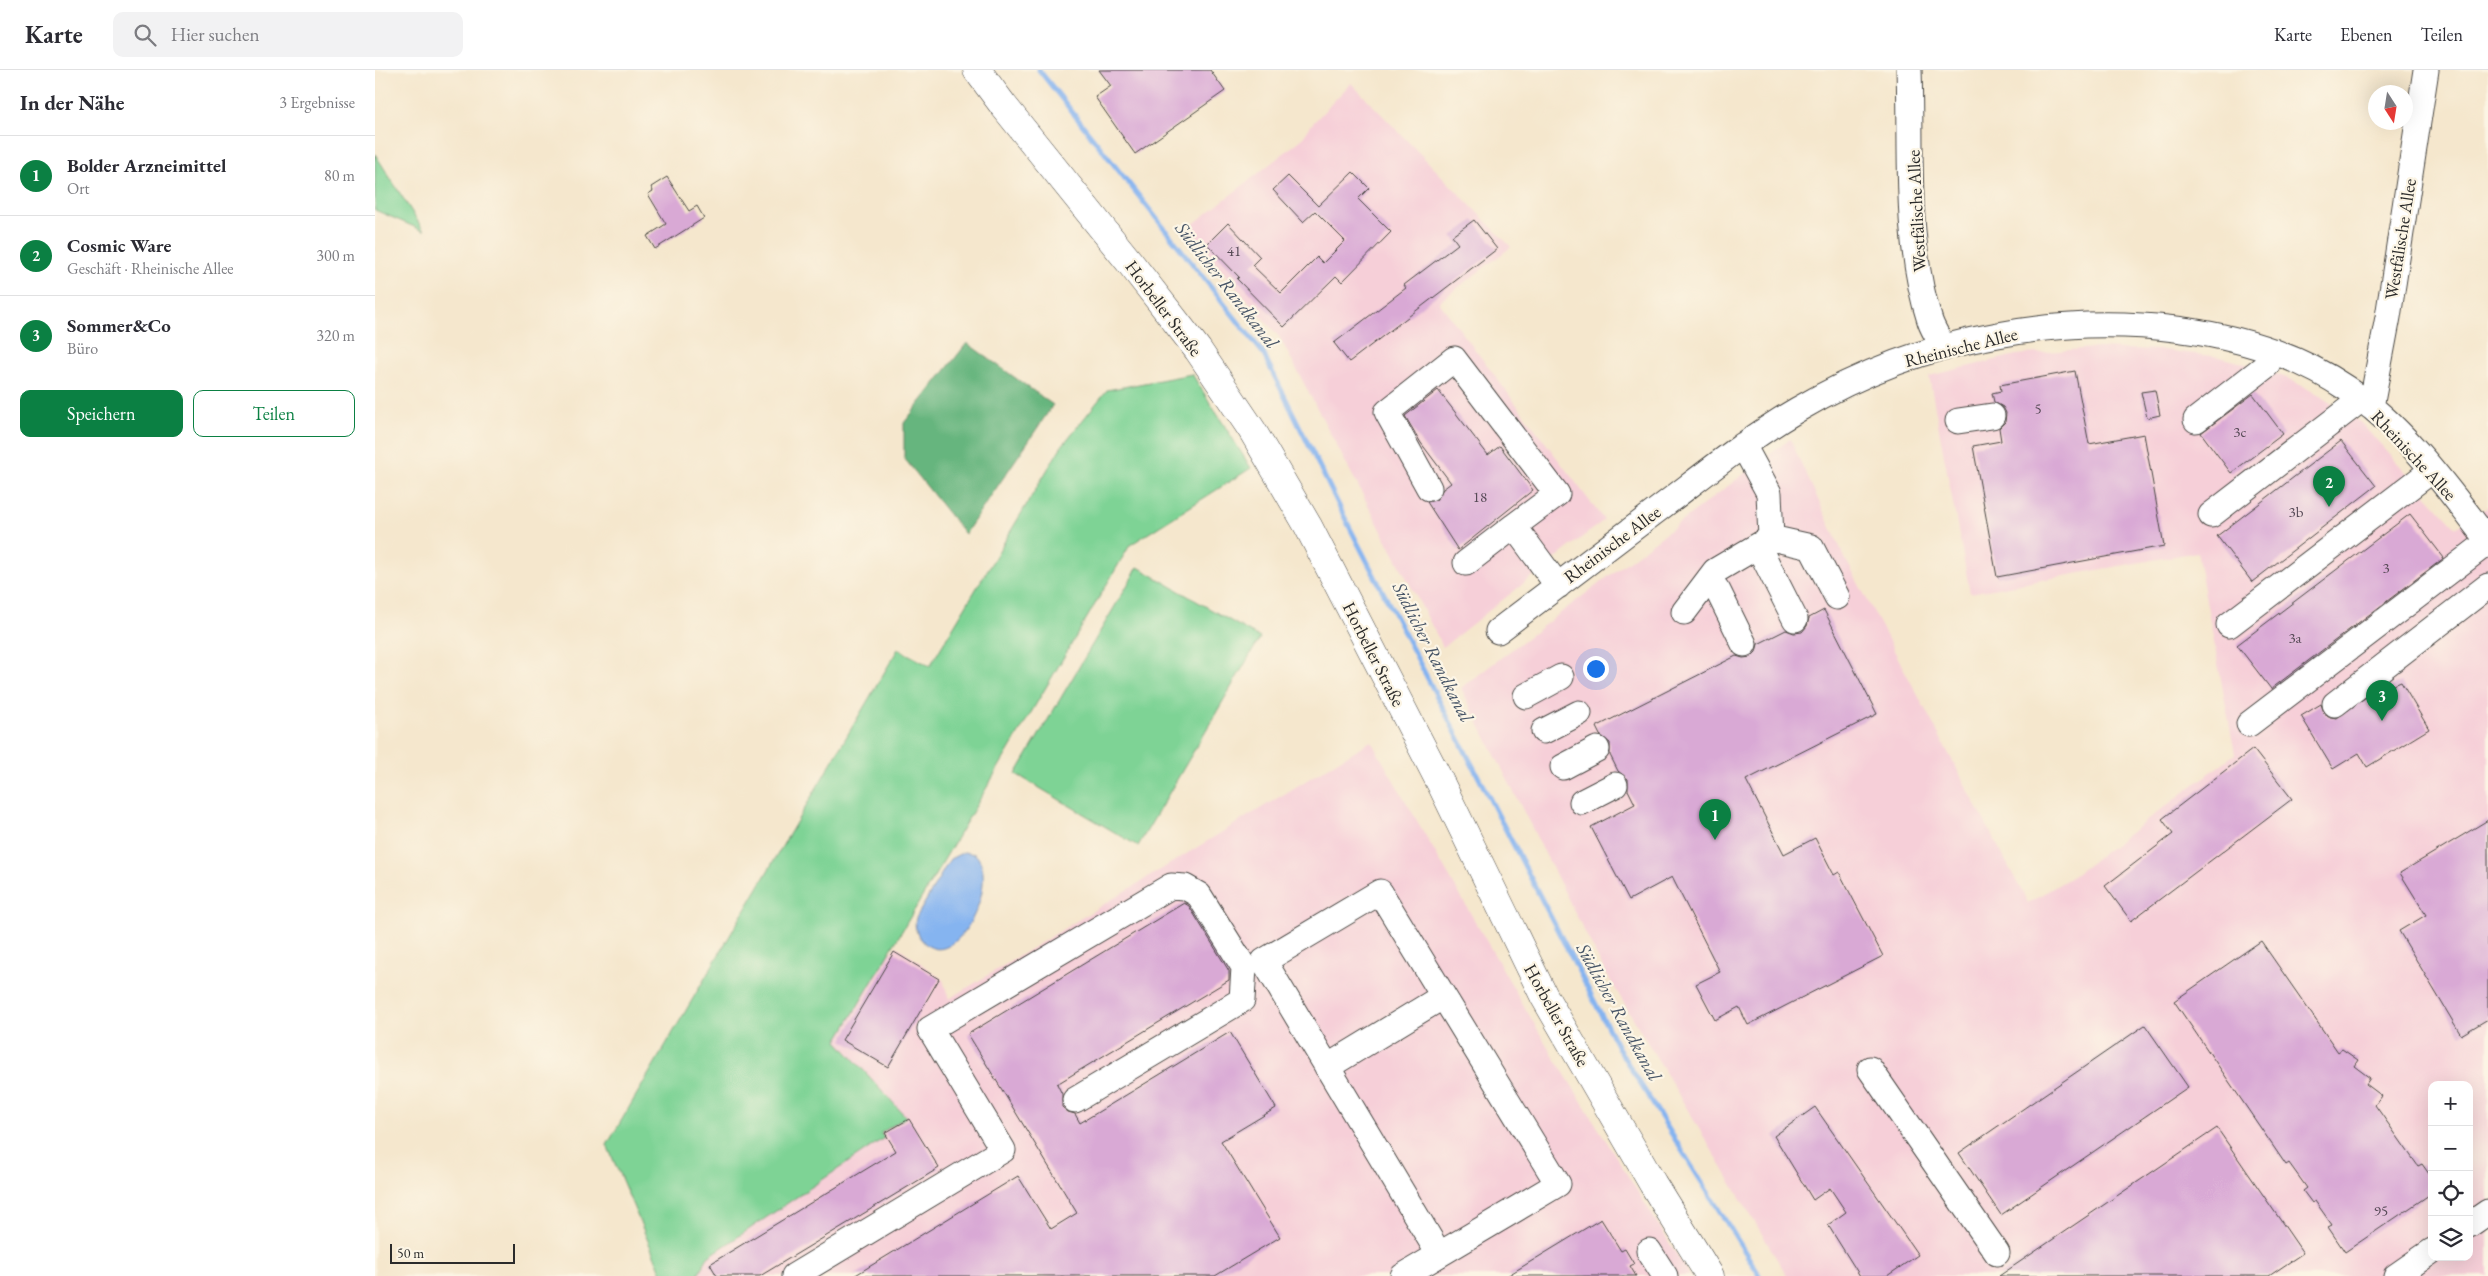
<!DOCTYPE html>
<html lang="de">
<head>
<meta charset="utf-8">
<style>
  body { margin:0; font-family:"EB Garamond",serif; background:#f2f2f3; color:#2b2b33 }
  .controls { position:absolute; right:15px; bottom:15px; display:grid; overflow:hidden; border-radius:10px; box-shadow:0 5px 20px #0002 }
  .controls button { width:45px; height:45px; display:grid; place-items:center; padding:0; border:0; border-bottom:1px solid #e1e1e2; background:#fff; color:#2b2b33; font:25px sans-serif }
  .compass { position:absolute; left:1993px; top:15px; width:45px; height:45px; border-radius:50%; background:#fff; box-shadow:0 5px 20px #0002; rotate:168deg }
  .scale { position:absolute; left:15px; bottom:12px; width:125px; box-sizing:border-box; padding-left:5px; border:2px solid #2b2b2b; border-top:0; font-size:14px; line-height:18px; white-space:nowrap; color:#2b2b2b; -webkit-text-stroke:4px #fcf5e5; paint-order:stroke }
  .you { position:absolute; left:1220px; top:598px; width:18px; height:18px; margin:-12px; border:4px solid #fff; border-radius:50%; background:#1a73e8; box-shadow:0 0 0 8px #1a73e833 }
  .badge { display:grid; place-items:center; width:32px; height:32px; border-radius:50%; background:#0b8043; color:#fff; font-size:16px; font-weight:700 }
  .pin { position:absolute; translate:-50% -41px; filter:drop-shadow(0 1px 2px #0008) }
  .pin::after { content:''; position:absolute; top:26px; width:18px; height:15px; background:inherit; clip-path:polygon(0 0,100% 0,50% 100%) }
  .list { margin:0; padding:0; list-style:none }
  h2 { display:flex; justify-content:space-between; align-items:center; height:65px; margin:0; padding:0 20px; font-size:21px }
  h2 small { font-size:16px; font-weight:400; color:#7c7c81 }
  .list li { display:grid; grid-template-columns:32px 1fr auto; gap:15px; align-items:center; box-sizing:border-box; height:80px; padding:0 20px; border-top:1px solid #e1e1e2 }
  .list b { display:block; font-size:19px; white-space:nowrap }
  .list p { margin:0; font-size:16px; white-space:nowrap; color:#7c7c81 }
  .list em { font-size:16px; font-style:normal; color:#7c7c81 }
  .actions { display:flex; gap:10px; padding:15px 20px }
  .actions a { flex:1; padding:11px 0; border:1px solid #0b8043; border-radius:10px; text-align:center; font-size:18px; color:#0b8043 }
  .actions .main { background:#0b8043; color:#fff }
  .icon { flex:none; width:28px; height:28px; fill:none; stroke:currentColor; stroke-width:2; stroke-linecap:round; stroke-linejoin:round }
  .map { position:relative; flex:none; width:2113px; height:1206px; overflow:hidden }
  header { display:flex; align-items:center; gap:30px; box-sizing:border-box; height:70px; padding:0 25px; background:#fff; border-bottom:1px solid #e1e1e2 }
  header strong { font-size:24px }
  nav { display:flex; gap:28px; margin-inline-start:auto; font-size:18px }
  .search { width:350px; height:45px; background:#f2f2f3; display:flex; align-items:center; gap:12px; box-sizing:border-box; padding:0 18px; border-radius:10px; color:#7c7c81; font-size:19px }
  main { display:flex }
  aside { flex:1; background:#fff }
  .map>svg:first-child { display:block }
</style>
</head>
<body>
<header>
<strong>Karte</strong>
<div class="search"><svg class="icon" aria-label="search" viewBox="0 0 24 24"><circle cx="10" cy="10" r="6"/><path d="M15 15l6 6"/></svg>Hier suchen</div>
<nav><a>Karte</a><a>Ebenen</a><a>Teilen</a></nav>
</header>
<main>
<aside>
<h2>In der Nähe<small>3 Ergebnisse</small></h2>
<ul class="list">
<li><span class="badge">1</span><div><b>Bolder Arzneimittel</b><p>Ort</p></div><em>80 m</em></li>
<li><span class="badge">2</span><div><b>Cosmic Ware</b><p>Geschäft · Rheinische Allee</p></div><em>300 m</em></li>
<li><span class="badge">3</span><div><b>Sommer&amp;Co</b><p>Büro</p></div><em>320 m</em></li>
</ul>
<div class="actions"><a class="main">Speichern</a><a>Teilen</a></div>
</aside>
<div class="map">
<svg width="2113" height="1206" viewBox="0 0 2113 1206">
  <rect width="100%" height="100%" fill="#fcf5e5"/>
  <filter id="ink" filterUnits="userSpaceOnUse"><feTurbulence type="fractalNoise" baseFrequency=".02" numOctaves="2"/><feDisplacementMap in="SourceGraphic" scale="10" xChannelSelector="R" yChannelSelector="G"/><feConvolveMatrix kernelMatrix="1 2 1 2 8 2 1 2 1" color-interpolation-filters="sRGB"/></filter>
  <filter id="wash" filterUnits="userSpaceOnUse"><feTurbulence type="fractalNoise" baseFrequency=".0096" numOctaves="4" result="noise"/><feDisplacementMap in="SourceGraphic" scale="20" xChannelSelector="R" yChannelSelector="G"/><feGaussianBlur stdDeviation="1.12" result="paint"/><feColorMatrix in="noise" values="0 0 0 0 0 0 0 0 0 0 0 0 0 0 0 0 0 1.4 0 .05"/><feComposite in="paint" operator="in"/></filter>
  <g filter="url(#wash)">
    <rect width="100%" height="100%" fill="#f5e7cd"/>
    <path fill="#f6cfd8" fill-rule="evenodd" d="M976,13L1136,177L1064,232L1229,450L1068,577L905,268L812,159L927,69L937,54Z
      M1718,278L1788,280L1845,287L1886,298L1914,309L1946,326L1986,353L2081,457L2113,437V1206H1412L1228,898L1086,618L1415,369L1470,488L1653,833L1698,806L1860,684L1822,482L1595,523L1554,306L1641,285ZM2057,1015H2094V1187H2057Z
      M996,671L1168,969L1315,1206H322L512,886L522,876L568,910L574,929Z"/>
    <path fill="#7ed395" stroke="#547f60" d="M0,84L49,161L0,140Z
      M817,304L876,398L755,475L462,971L531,1047L506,1063L509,1068L333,1187L322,1206H288L232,1075L523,579L555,596L686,377L732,320Z
      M763,497L885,568L763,776L641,704Z"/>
    <path fill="#66b57e" stroke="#487054" d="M592,273L678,335L590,464L529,388V353Z"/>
    <path fill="#85b4f0" stroke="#58708e" d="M589,782L600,784C628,811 578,910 546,869C541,863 539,856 541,848L575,789Z"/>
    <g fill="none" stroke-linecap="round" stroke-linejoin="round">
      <path stroke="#85b4f0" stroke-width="5" d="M664,0L888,283L976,460L1245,981L1385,1206"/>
    </g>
    <g id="blocks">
      <path fill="#d9a9d5" d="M724,0H835L850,21L760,84L720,27L736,16Z
        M978,102L994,118L983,129L1016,162L967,212L961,206L909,257L862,209L864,207L832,174L853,153L885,187L877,195L906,223L942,187L948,193L970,171L940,141L928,152L898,120L913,106L943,136Z
        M292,107L314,141L322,136L329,148L280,179L272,166L291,154L273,124L278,121L276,117Z
        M1099,150L1122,179L974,292L959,273L1031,218L1029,215L1083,174L1077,166Z
        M1700,301L1714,374L1769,364L1789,476L1622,507L1598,376L1626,371L1624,358L1630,352L1631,343L1628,337L1619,332L1617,323L1626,321L1625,315Z
        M1063,320L1113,385L1125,376L1158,420L1083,480L1052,432L1061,430L1068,419L1076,413L1046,373L1030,346Z
        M1780,320L1785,345L1772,348L1766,322Z
        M1878,324L1908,364L1856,403L1826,363Z
        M1966,371L2001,416L1877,512L1842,466Z
        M2035,444L2069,488L1896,619L1862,575Z
        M1449,540L1502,644L1371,710L1409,784L1440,768L1459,805L1464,802L1508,886L1373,955L1364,937L1340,950L1321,914L1345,902L1297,807L1254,830L1216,757L1260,734L1253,720V709L1243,701L1235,685V673L1225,665L1221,657L1361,586L1368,588L1376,587L1381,582L1383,574L1411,560L1419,563L1427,562L1432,556L1434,548Z
        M2026,612L2054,659L1992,697L1984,683L1958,699L1926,646L1946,634L1949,643L1955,647L1962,648L2001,620L2002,622Z
        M1878,679L1917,729L1756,851L1730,816L1798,764L1787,749Z
        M2113,750V949L2086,965L2024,861L2051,845L2025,803Z
        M809,833L814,836L854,901V910L682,1014L687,1024V1037L693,1042L700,1044L705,1053L855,962L901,1038L846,1071L905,1167L840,1206H479L643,1106L676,1159L702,1143L593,964Z
        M1886,871L1963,982L1967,979L1983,990L1979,996L1995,1008L1991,1014L2007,1026L2000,1035L2043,1096L2047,1094L2057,1108V1123L1970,1182L1953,1157L1957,1155L1940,1131L1937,1133L1928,1121L1932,1118L1914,1093L1911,1095L1799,931Z
        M519,882L564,909L513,997L467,970Z
        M1770,955L1813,1017L1626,1145L1584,1083Z
        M1440,1037L1543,1185L1512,1206H1485L1453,1155L1471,1142L1455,1118L1438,1130L1399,1066Z
        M534,1049L564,1098L385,1206H342L335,1194L521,1081L510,1063Z
        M1842,1058L1928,1183L1894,1206H1624Z
        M1226,1149L1246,1181L1250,1179L1259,1194L1255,1196L1261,1206H1132Z"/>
    </g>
  </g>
  <g filter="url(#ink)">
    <use href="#blocks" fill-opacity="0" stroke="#494743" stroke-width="1"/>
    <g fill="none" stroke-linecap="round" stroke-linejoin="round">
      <g stroke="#494743" stroke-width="27">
        <path id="minor" d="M1534,0C1537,82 1529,171 1555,251C1558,260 1564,269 1569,278
          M1996,337L2013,247L2051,0
          M1821,350L1892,295L1898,281
          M1583,351L1617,346
          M1368,375L1394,423L1396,468
          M1054,418L1012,342L1079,289L1182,424L1139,456L1183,516
          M1836,445L1979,335L1985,329
          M1383,476L1420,549
          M1091,493L1139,456
          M1334,509L1343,521L1369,574
          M1309,542L1340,501L1396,468L1436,477L1462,527
          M1854,555L2056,401
          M1123,561C1177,520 1231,479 1285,438C1330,404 1374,368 1422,340C1483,304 1553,277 1623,265C1734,244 1875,253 1971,318C2027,355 2072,417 2113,471
          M1151,626L1186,607
          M1960,634L2113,516
          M1874,654L2113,472
          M1169,661L1204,643
          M1188,697L1222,679
          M1207,732L1240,715
          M952,997L1067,927
          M1495,999L1622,1183
          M2094,1155L2113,1142
          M1274,1181L1290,1206
          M419,1206L628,1080L555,959L796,816L810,817L824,825L869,897L867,930L700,1030
          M1028,1206L1183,1114L1005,822L889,891L1064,1184
          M2021,1206L2057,1181"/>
      </g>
      <g stroke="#494743" stroke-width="29">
        <path id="major" d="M602,0L628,35L760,199L823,280L877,360L933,456L1065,712L1169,926L1278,1114L1335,1206"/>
      </g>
      <use href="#minor" stroke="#fff" stroke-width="25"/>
      <use href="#major" stroke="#fff" stroke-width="28"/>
    </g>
  </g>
  <g text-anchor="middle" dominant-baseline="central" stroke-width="4.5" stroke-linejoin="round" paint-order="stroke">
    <g font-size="15" fill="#564a56">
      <text x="859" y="180">41</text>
      <text x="1663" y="338">5</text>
      <text x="1865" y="361">3c</text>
      <text x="1105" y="426">18</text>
      <text x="1921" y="441">3b</text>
      <text x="2011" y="497">3</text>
      <text x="1920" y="567">3a</text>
      <text x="2006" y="1140">95</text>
    </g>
    <g font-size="18" fill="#2b2b2b" stroke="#fcf5e5">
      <text transform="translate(1541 141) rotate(-93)">Westfälische Allee</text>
      <text transform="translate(2025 169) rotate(-81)">Westfälische Allee</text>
      <text transform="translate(789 238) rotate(53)">Horbeller Straße</text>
      <text transform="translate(1586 277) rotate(-14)">Rheinische Allee</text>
      <text transform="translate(2039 385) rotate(47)">Rheinische Allee</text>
      <text transform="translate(1237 474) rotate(-37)">Rheinische Allee</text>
      <text transform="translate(999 584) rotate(63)">Horbeller Straße</text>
      <text transform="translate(1182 945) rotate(61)">Horbeller Straße</text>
    </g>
    <g font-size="19" font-style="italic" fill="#465466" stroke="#fcf5e5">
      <text transform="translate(852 215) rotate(52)">Südlicher Randkanal</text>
      <text transform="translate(1058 582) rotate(63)">Südlicher Randkanal</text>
      <text transform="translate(1244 942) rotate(61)">Südlicher Randkanal</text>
    </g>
  </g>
</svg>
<div class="controls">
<button>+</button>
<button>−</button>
<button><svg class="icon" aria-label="locate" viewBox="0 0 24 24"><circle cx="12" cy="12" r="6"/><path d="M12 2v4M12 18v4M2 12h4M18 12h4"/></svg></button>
<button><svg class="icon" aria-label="layers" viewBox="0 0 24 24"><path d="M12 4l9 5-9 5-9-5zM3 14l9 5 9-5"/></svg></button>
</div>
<svg class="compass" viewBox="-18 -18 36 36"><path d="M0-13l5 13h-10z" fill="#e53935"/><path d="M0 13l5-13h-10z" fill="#7c7c81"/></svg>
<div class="scale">50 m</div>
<div class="you"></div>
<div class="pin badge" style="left:1340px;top:770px">1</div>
<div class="pin badge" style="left:1954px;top:437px">2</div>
<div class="pin badge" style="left:2007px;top:651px">3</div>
</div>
</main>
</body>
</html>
